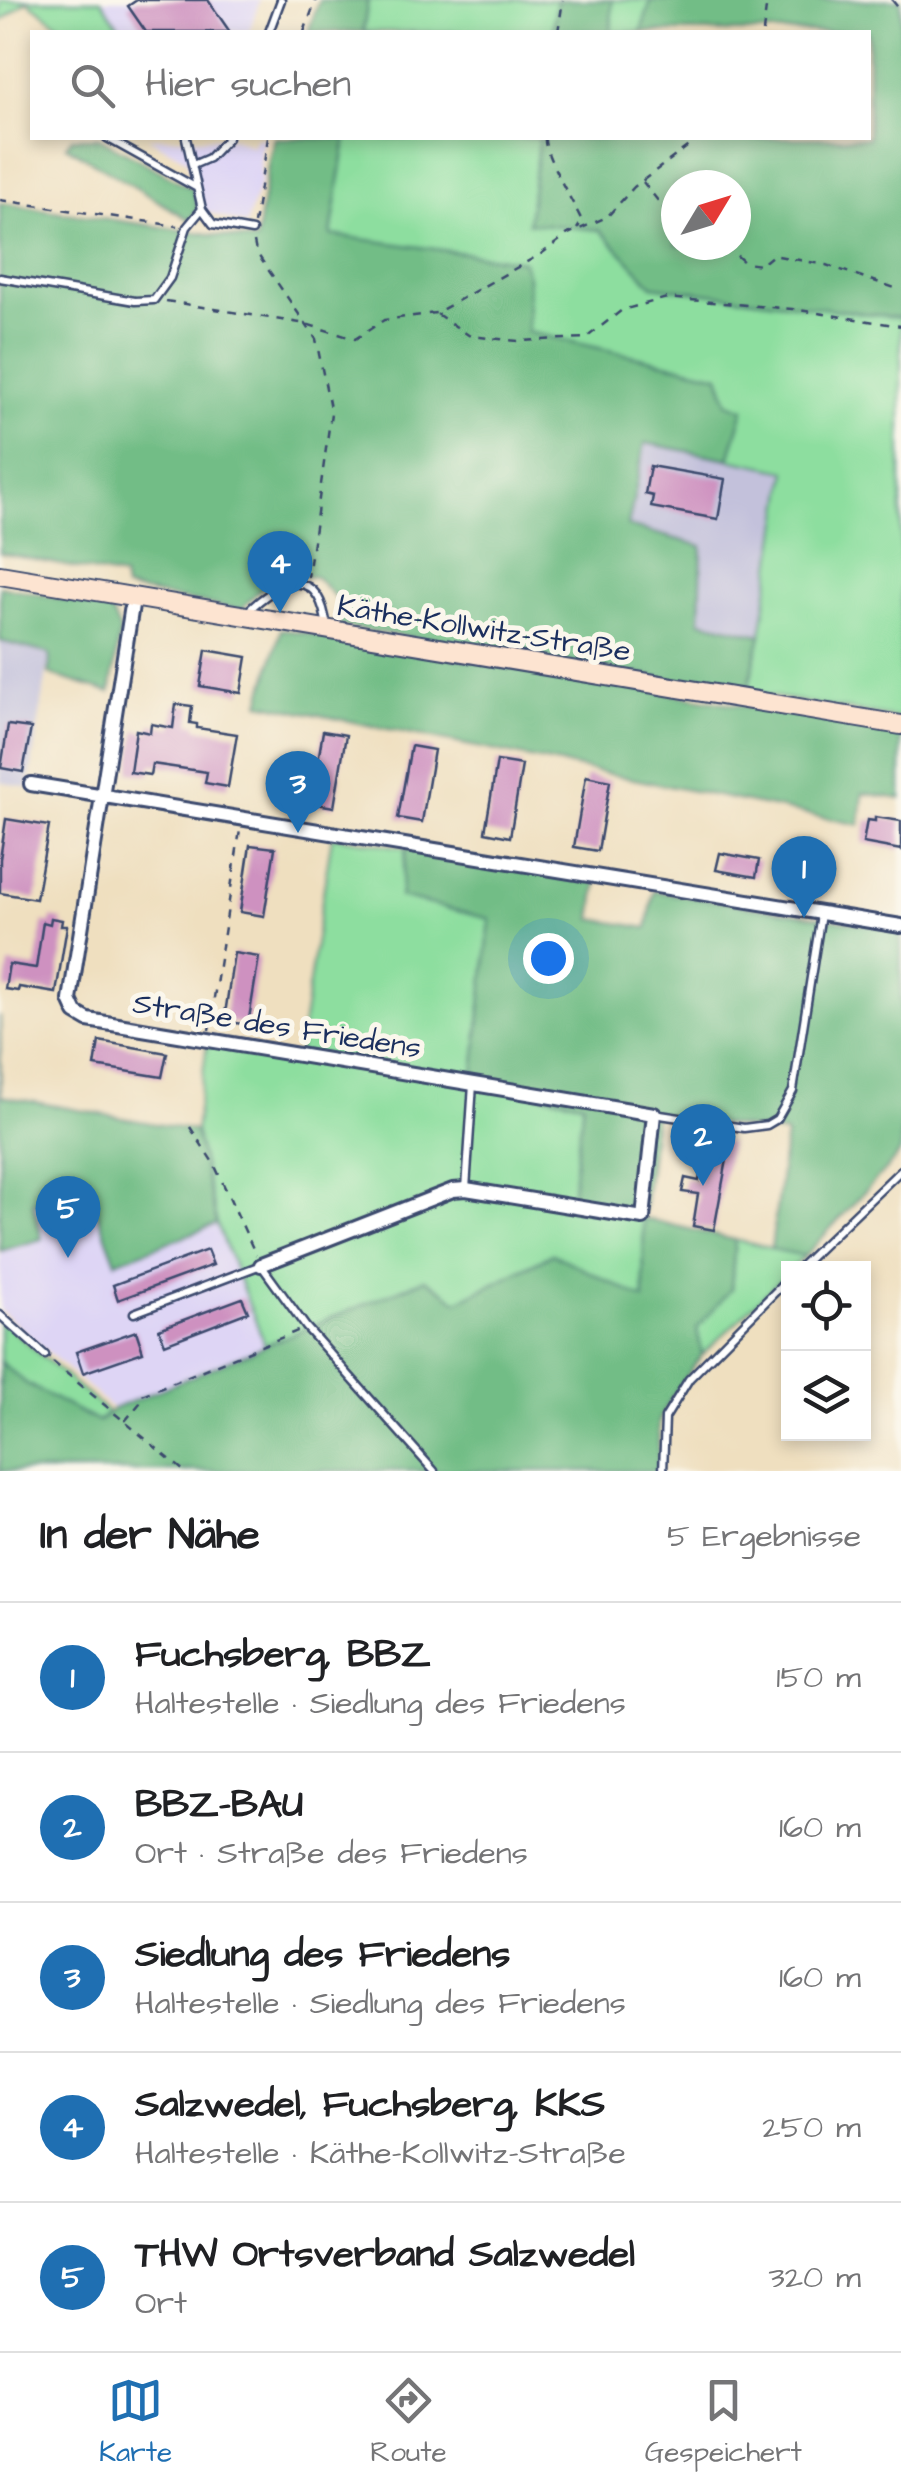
<!DOCTYPE html>
<html lang="de">
<head>
<meta charset="utf-8">
<style>
  body { margin:0; font-family:"Architects Daughter",sans-serif; background:#f2f2f2; color:#202124 }
  .controls { position:absolute; right:30px; bottom:30px; display:grid; overflow:hidden; border-radius:0px; box-shadow:0 5px 15px #0003 }
  .controls button { width:90px; height:90px; display:grid; place-items:center; padding:0; border:0; border-bottom:2px solid #e0e0e0; background:#fff; color:#202124; font:50px sans-serif }
  .compass { position:absolute; left:661px; top:170px; width:90px; height:90px; border-radius:50%; background:#fff; box-shadow:0 5px 15px #0003; rotate:52deg }
  .you { position:absolute; left:548px; top:958px; width:35px; height:35px; margin:-25px; border:8px solid #fff; border-radius:50%; background:#1a73e8; box-shadow:0 0 0 15px #1a73e833 }
  .badge { display:grid; place-items:center; width:65px; height:65px; border-radius:50%; background:#1f6fb2; color:#fff; font-size:32px; font-weight:700 }
  .pin { position:absolute; translate:-50% -82px; filter:drop-shadow(0 2px 5px #0008) }
  .pin::after { content:''; position:absolute; top:52px; width:35px; height:30px; background:inherit; clip-path:polygon(0 0,100% 0,50% 100%) }
  .list { margin:0; padding:0; list-style:none }
  h2 { display:flex; justify-content:space-between; align-items:center; height:130px; margin:0; padding:0 40px; font-size:42px }
  h2 small { font-size:32px; font-weight:400; color:#757577 }
  .list li { display:grid; grid-template-columns:65px 1fr auto; gap:30px; align-items:center; box-sizing:border-box; height:150px; padding:0 40px; border-top:2px solid #e0e0e0 }
  .list b { display:block; font-size:38px; white-space:nowrap }
  .list p { margin:0; font-size:32px; white-space:nowrap; color:#757577 }
  .list em { font-size:32px; font-style:normal; color:#757577 }
  .icon { flex:none; width:55px; height:55px; fill:none; stroke:currentColor; stroke-width:2; stroke-linecap:round; stroke-linejoin:round }
  .map { position:relative; flex:none; width:901px; height:1471px; overflow:hidden }
  .search { position:absolute; background:#fff; box-shadow:0 5px 15px #0003; left:30px; right:30px; top:30px; height:110px; display:flex; align-items:center; gap:25px; box-sizing:border-box; padding:0 35px; border-radius:0px; color:#757577; font-size:38px }
  .sheet { height:880px; background:#fff }
  nav { display:flex; justify-content:space-around; align-items:center; box-sizing:border-box; height:140px; border-top:2px solid #e0e0e0; background:#fff; font-size:28px; color:#757577 }
  nav a { display:grid; justify-items:center; gap:5px }
  nav .on { color:#1f6fb2 }
  .map>svg:first-child { display:block }
</style>
</head>
<body>
<div class="map">
<svg width="901" height="1471" viewBox="0 0 901 1471">
  <rect width="100%" height="100%" fill="#fbf7ec"/>
  <filter id="ink" filterUnits="userSpaceOnUse"><feTurbulence type="fractalNoise" baseFrequency=".01" numOctaves="2"/><feDisplacementMap in="SourceGraphic" scale="20" xChannelSelector="R" yChannelSelector="G"/><feConvolveMatrix kernelMatrix="1 2 1 2 8 2 1 2 1" color-interpolation-filters="sRGB"/></filter>
  <filter id="wash" filterUnits="userSpaceOnUse"><feTurbulence type="fractalNoise" baseFrequency=".0048" numOctaves="4" result="noise"/><feDisplacementMap in="SourceGraphic" scale="40" xChannelSelector="R" yChannelSelector="G"/><feGaussianBlur stdDeviation="2.25" result="paint"/><feColorMatrix in="noise" values="0 0 0 0 0 0 0 0 0 0 0 0 0 0 0 0 0 1.4 0 .05"/><feComposite in="paint" operator="in"/></filter>
  <g filter="url(#wash)">
    <rect width="100%" height="100%" fill="#efdfbf"/>
    <path fill="#ded5f5" d="M101,0H260L249,32H123Z
      M148,138H232L252,146L256,138H264L260,152L261,181L246,225L198,209L187,160Z
      M93,1202L117,1262L217,1224L265,1345L113,1409L0,1310V1251L42,1239L33,1203Z"/>
    <path fill="#c3c1db" d="M645,442L787,470L761,635L700,621L628,527Z
      M0,641L50,654L28,788L0,782Z"/>
    <path fill="#8dde9f" stroke="#54867e" stroke-width="2.5" d="M0,0H101L123,32H69L27,1L0,22Z
      M368,0H557L553,32H363Z
      M612,0H651L641,32H611Z
      M346,138H539L528,222L600,230L653,286L901,318V719L747,692L761,635L787,471L729,459L744,409L728,403L719,375L527,332L528,277L331,235Z
      M332,836L406,848L401,897L491,918L473,1083L583,1102L643,1218L644,1300L552,1254L458,1301L425,1280L265,1345L217,1224L195,1131L207,1044L297,1060Z
      M735,1240L805,1256L702,1355L697,1328L731,1289Z
      M0,1320L108,1412L98,1422L27,1384L0,1362Z"/>
    <path fill="#72bd86" stroke="#467672" stroke-width="2.5" fill-rule="evenodd" d="M319,0H368L363,32H308Z
      M557,0H612L611,32H553Z
      M651,0H901V318L653,286L600,230L528,223L539,138H868V32H641ZM676,185H736V245H676Z
      M72,138H99L193,189L198,209L190,220L66,146Z
      M275,138H346L331,235L523,261L528,277V332L719,375L728,403L744,409L729,459L645,443L628,526L702,546L700,621L761,635L747,692L340,626L337,599L316,577C276,573 267,580 241,610L125,589L123,577L0,553V203L256,241L269,159Z
      M0,586L110,609L120,631L110,693L49,674L50,654L0,641Z
      M281,629L901,732V799L863,793L860,825L260,703Z
      M406,848L597,882L592,919L647,928L654,891L901,930V1150L897,1157L805,1256L771,1249L786,1134L655,1114L643,1218L735,1240L731,1289L697,1328L702,1355L673,1395L659,1421L658,1471H0V1362L27,1384L98,1422L113,1409L425,1279L458,1301L553,1254L644,1299L643,1218L570,1207L583,1102L473,1083L490,919L400,897Z
      M0,1015L1,1096L195,1131L217,1224L116,1262L93,1202L33,1203L42,1239L0,1251Z"/>
    <g id="blocks">
      <path fill="#ce91c0" d="M137,0H208L230,32H146L128,6Z
        M650,466L725,479L718,519L651,507L653,496L645,494Z
        M206,650L247,657L241,693L200,686Z
        M176,704L192,706L190,723L197,724V728L237,734L228,787L205,783L207,772L152,764L150,775L130,772L136,730L150,733L151,724L173,728Z
        M8,725L31,728L23,772L1,768Z
        M323,731L346,735L334,807L311,803Z
        M411,746L434,750L422,822L398,818Z
        M497,761L522,765L510,837L485,832Z
        M586,776L610,781L598,851L574,847Z
        M875,817L901,821V850L863,843L867,820L875,821Z
        M6,819L49,826L36,899L0,893V859Z
        M250,845L275,848L264,916L240,912Z
        M720,853L759,860L756,877L716,870Z
        M51,918L62,920L61,926H67L56,993L19,987L18,991L5,989L9,964L36,968L43,922L50,924Z
        M234,953L259,957L248,1025L224,1021Z
        M99,1041L167,1053L162,1077L95,1066Z
        M706,1139L730,1143L714,1230L693,1226L698,1194L682,1192L685,1178L699,1181Z
        M207,1250L213,1265L118,1300L113,1285Z
        M242,1298L248,1312L165,1344L159,1329Z
        M136,1331L143,1352L83,1373L76,1352Z"/>
    </g>
  </g>
  <g filter="url(#ink)">
    <use href="#blocks" fill-opacity="0" stroke="#3b496d" stroke-width="2.5"/>
    <g fill="none" stroke-linecap="round" stroke-linejoin="round">
      <g stroke="#3b496d" stroke-width="11">
        <path id="lane" d="M269,32L281,0
          M107,138L197,188
          M186,138L202,209L213,224L252,231
          M193,165L209,158L228,138
          M0,278L135,301L154,300L170,278L187,227L202,209
          M246,613C283,577 320,566 327,629
          M654,1114L744,1128L767,1125L777,1119L793,1091L821,914
          M466,1189L473,1084
          M799,1268L901,1170
          M134,1313L261,1265L306,1327L434,1471
          M0,1315L45,1355
          M663,1471L665,1418L689,1379L788,1279"/>
      </g>
      <g stroke="#3b496d" stroke-width="18">
        <path id="street" d="M133,599L70,1000L76,1013L88,1020L654,1114L643,1218L466,1189L453,1190L261,1265
          M31,784L901,926"/>
      </g>
      <g stroke="#3b496d" stroke-width="22">
        <path id="secondary" d="M0,575L901,725"/>
      </g>
      <path stroke="#3b496d" stroke-width="2.5" stroke-dasharray="8 8" stroke-linecap="butt" d="M892,0L901,11
        M304,32L316,0
        M558,32L563,0
        M763,32L767,0
        M545,138C543,154 573,201 582,221L577,229
        M643,182L666,211L676,214
        M0,200L177,226
        M254,224L268,138
        M254,242L256,252L316,339L331,413L308,577
        M725,245L745,263L761,265L773,255L826,265L901,290
        M166,301L306,324L355,339L384,320L436,313L541,254L568,234L607,217L634,187L699,138
        M437,314L470,336L518,341L586,338L622,310L667,298L792,309L901,326
        M209,1030L240,830
        M190,1127L214,1164L256,1255
        M53,1362L184,1471
        M125,1421L140,1403L142,1395L300,1330"/>
      <use href="#lane" stroke="#fff" stroke-width="6"/>
      <use href="#street" stroke="#fff" stroke-width="12"/>
      <use href="#secondary" stroke="#fde4d1" stroke-width="18"/>
    </g>
  </g>
  <g text-anchor="middle" dominant-baseline="central" stroke-width="10" stroke-linejoin="round" paint-order="stroke">
    <g font-size="30" fill="#1b2f5e" stroke="#fbf7ec">
      <text transform="translate(484 629) rotate(9)">Käthe-Kollwitz-Straße</text>
      <text transform="translate(277 1026) rotate(9)">Straße des Friedens</text>
    </g>
  </g>
</svg>
<div class="controls">
<button><svg class="icon" aria-label="locate" viewBox="0 0 24 24"><circle cx="12" cy="12" r="6"/><path d="M12 2v4M12 18v4M2 12h4M18 12h4"/></svg></button>
<button><svg class="icon" aria-label="layers" viewBox="0 0 24 24"><path d="M12 4l9 5-9 5-9-5zM3 14l9 5 9-5"/></svg></button>
</div>
<svg class="compass" viewBox="-18 -18 36 36"><path d="M0-13l5 13h-10z" fill="#e53935"/><path d="M0 13l5-13h-10z" fill="#757577"/></svg>
<div class="you"></div>
<div class="pin badge" style="left:804px;top:918px">1</div>
<div class="pin badge" style="left:703px;top:1186px">2</div>
<div class="pin badge" style="left:298px;top:833px">3</div>
<div class="pin badge" style="left:280px;top:613px">4</div>
<div class="pin badge" style="left:68px;top:1258px">5</div>
<div class="search"><svg class="icon" aria-label="search" viewBox="0 0 24 24"><circle cx="10" cy="10" r="6"/><path d="M15 15l6 6"/></svg>Hier suchen</div>
</div>
<section class="sheet">
<h2>In der Nähe<small>5 Ergebnisse</small></h2>
<ul class="list">
<li><span class="badge">1</span><div><b>Fuchsberg, BBZ</b><p>Haltestelle · Siedlung des Friedens</p></div><em>150 m</em></li>
<li><span class="badge">2</span><div><b>BBZ-BAU</b><p>Ort · Straße des Friedens</p></div><em>160 m</em></li>
<li><span class="badge">3</span><div><b>Siedlung des Friedens</b><p>Haltestelle · Siedlung des Friedens</p></div><em>160 m</em></li>
<li><span class="badge">4</span><div><b>Salzwedel, Fuchsberg, KKS</b><p>Haltestelle · Käthe-Kollwitz-Straße</p></div><em>250 m</em></li>
<li><span class="badge">5</span><div><b>THW Ortsverband Salzwedel</b><p>Ort</p></div><em>320 m</em></li>
</ul>
</section>
<nav>
<a class="on"><svg class="icon" aria-label="map" viewBox="0 0 24 24"><path d="M3 6l6-2 6 2 6-2v14l-6 2-6-2-6 2zM9 4v14M15 6v14"/></svg>Karte</a>
<a><svg class="icon" aria-label="directions" viewBox="0 0 24 24"><path d="M12 3l9 9-9 9-9-9zM9 14v-3h6M13 9l2 2-2 2"/></svg>Route</a>
<a><svg class="icon" aria-label="saved" viewBox="0 0 24 24"><path d="M7 4h10v16l-5-4-5 4z"/></svg>Gespeichert</a>
</nav>
</body>
</html>
